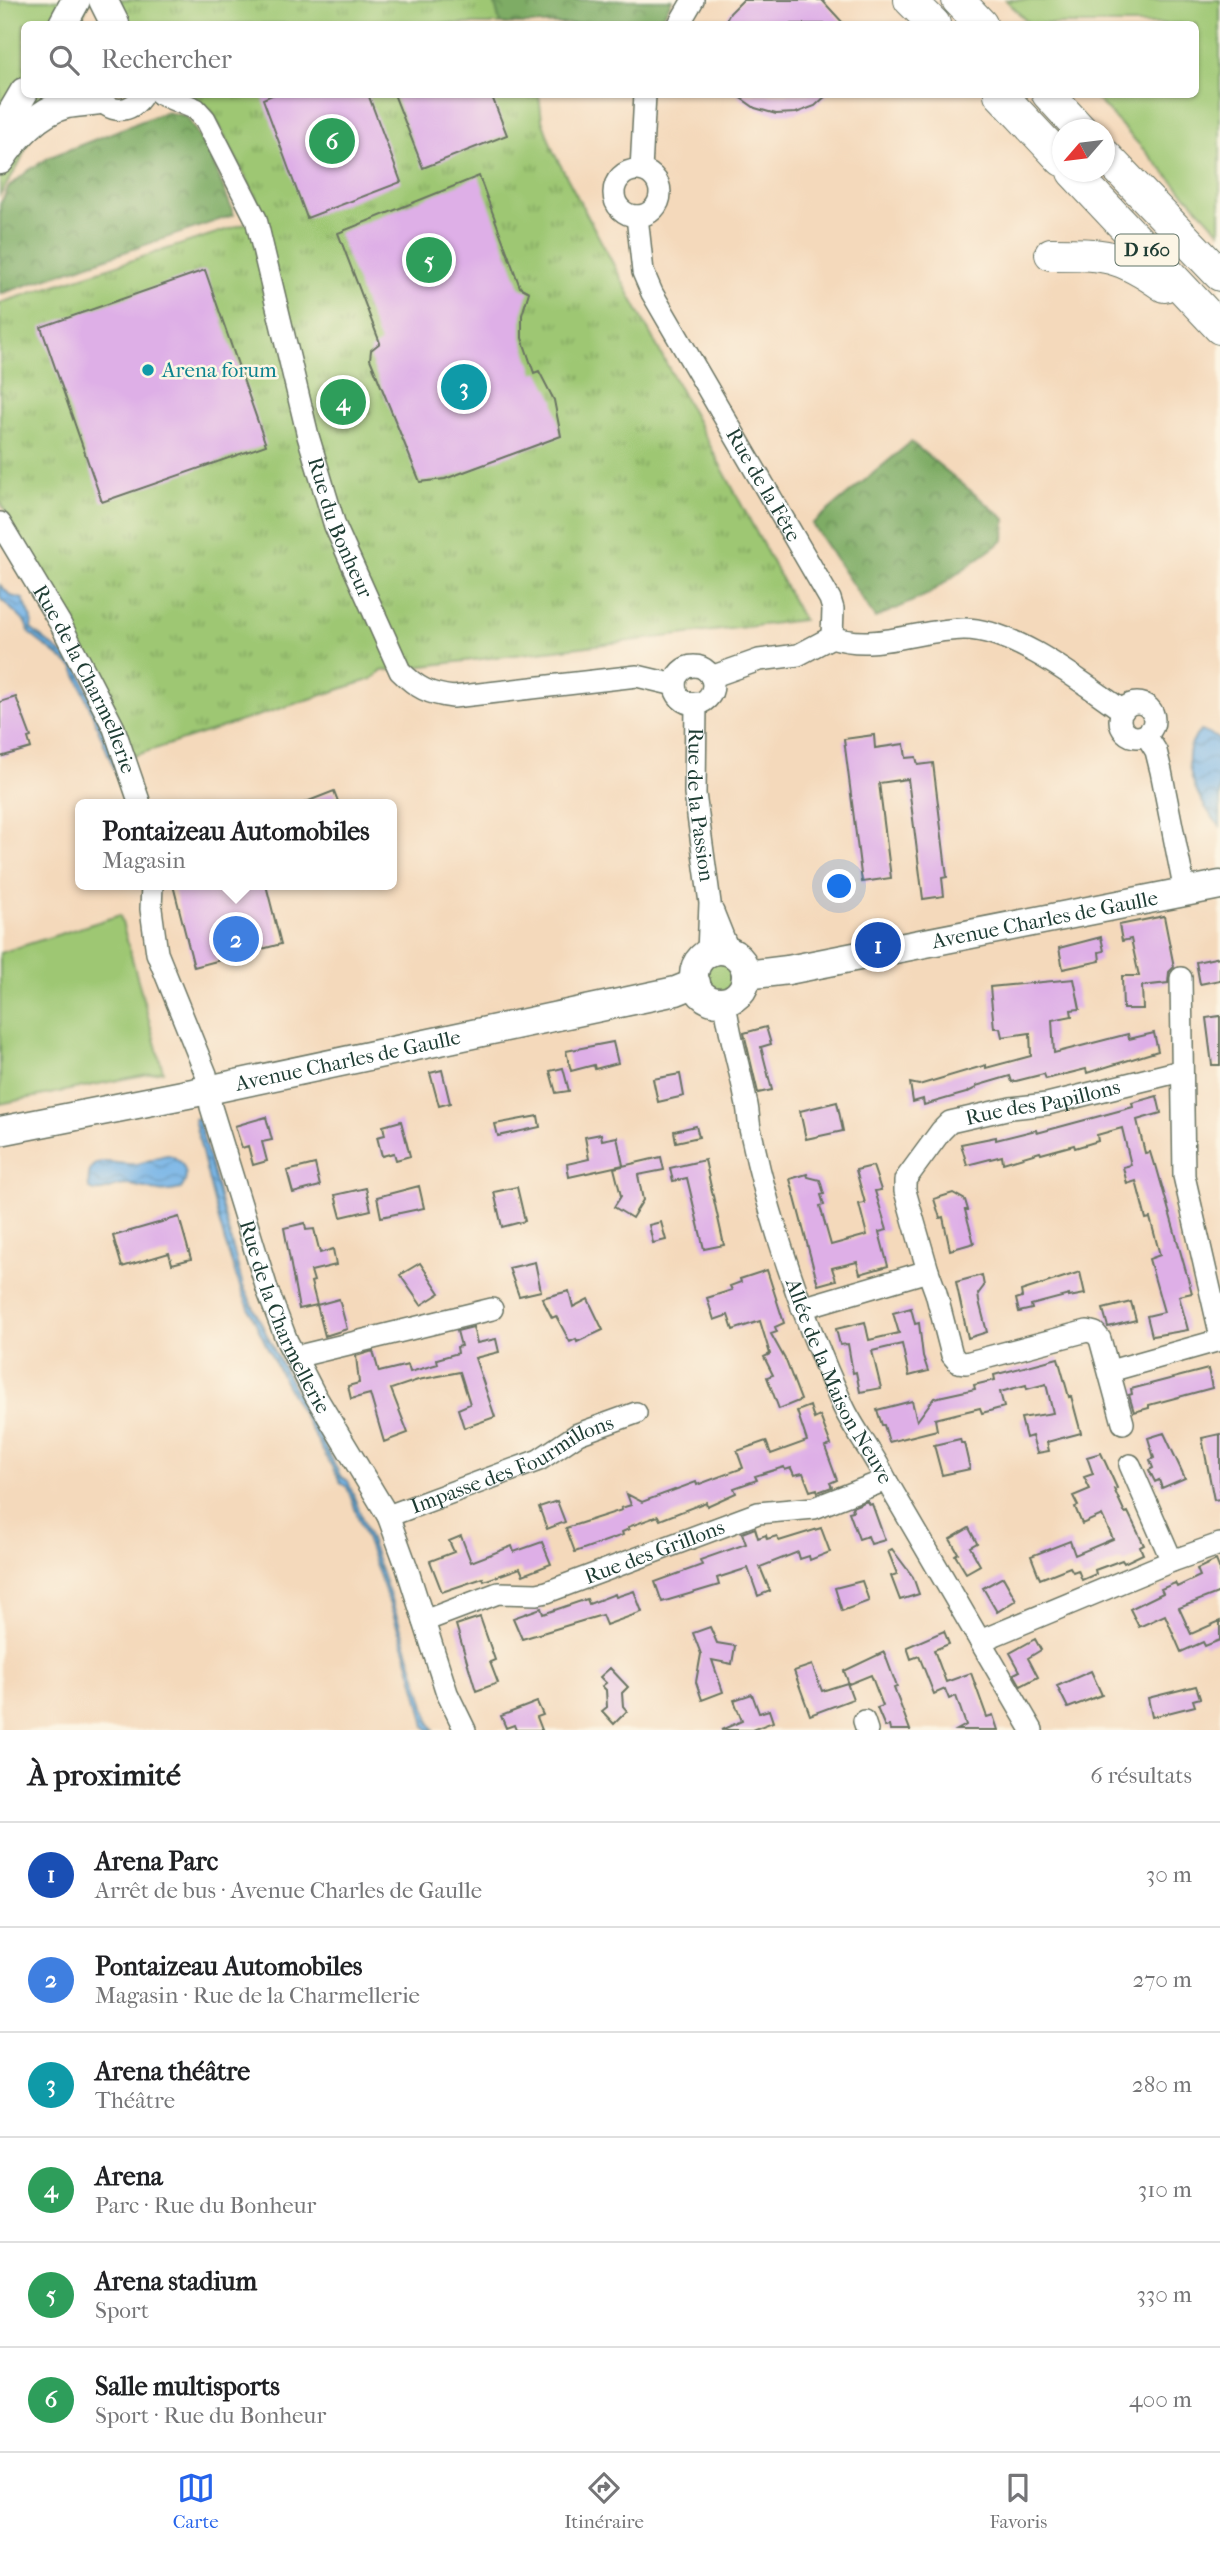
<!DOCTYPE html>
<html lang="fr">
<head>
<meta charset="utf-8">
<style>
  body { margin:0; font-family:"IM FELL French Canon",serif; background:#f2f2f2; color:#202124 }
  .compass { position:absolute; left:1052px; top:119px; width:63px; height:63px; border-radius:50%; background:#fff; box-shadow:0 2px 5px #0004; rotate:242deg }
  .you { position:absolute; left:840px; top:887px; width:24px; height:24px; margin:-18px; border:5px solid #fff; border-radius:50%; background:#1a73e8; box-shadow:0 0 0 10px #1a73e833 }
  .badge { display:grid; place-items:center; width:46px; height:46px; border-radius:50%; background:#2563eb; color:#fff; font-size:23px; font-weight:700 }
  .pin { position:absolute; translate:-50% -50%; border:4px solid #fff; box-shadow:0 2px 7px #0006 }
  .popup { position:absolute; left:75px; top:799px; width:322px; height:91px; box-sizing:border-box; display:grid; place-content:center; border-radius:10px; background:#fff; filter:drop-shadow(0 2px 5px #0005); font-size:23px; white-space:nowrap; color:#757577 }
  .popup b { font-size:26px; color:#202124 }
  .popup::after { content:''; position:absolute; left:50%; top:100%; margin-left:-14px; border:14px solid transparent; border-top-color:#fff }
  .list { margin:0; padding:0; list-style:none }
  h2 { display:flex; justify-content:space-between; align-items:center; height:91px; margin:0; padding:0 28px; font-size:30px }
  h2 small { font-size:23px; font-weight:400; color:#757577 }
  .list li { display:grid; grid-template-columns:46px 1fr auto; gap:21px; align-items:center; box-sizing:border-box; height:105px; padding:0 28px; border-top:2px solid #e0e0e0 }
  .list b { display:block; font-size:26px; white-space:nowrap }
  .list p { margin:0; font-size:23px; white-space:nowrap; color:#757577 }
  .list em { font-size:23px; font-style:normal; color:#757577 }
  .icon { flex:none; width:38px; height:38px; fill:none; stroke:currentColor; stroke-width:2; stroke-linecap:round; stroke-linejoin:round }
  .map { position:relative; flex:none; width:1220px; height:1730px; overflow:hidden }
  .search { position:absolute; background:#fff; box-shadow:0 2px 5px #0004; left:21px; right:21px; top:21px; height:77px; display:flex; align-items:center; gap:18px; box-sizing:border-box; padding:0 24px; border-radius:10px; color:#757577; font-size:26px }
  .sheet { height:721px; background:#fff }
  nav { display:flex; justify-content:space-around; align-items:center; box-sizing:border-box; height:98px; border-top:2px solid #e0e0e0; background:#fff; font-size:19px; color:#757577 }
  nav a { display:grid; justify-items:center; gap:4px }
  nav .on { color:#2563eb }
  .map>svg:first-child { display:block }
</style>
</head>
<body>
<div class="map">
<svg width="1220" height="1730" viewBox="0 0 1220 1730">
  <defs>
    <pattern id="forest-crowns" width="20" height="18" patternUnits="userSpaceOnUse" patternTransform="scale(1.75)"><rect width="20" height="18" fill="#7eac65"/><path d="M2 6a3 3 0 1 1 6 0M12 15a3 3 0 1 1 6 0" fill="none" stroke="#678d54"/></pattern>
    <pattern id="park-tufts" width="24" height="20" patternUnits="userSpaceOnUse" patternTransform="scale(1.75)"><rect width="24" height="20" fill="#9ec773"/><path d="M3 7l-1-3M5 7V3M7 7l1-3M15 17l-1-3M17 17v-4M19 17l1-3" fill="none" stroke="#80a35f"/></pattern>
    <pattern id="water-waves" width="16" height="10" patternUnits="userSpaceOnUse" patternTransform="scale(1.75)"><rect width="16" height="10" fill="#74b3e7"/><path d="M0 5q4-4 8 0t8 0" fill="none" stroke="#5f93bc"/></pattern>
  </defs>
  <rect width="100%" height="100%" fill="#fcf5e5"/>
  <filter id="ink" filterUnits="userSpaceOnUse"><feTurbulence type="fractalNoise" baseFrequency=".0143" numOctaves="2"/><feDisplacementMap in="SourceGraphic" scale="14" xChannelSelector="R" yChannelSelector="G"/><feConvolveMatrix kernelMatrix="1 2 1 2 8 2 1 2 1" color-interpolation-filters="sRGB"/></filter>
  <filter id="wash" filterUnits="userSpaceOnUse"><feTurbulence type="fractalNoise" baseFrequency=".00686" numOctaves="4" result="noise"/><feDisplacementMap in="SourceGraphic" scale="28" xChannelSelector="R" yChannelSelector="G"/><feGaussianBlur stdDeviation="1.57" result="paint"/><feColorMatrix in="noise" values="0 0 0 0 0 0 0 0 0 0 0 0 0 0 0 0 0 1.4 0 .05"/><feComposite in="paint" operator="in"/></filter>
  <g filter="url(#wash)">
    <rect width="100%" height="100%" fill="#f4d9bb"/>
    <path fill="#9ec773" stroke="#5e8254" stroke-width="2" d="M0,0H90L79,24H24V94L49,95L19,164L0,195Z
      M1006,0H1220V232L1093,95L1196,94V24H1029Z
      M120,915L163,1071L0,1104V953Z
      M705 975a16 16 0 1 1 32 0a16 16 0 1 1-32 0Z"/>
    <path fill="url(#forest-crowns)" stroke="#4e744c" stroke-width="2" d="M494,0H672L659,24H500Z
      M165,112L186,116L210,154L234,215L0,294V204L9,187L29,170L50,157Z
      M911,442L1005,519L1004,540L929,594L875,618L812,524Z"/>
    <path fill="url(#park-tufts)" stroke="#5e8254" stroke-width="2" d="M118,0H494L500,24H127Z
      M190,95H539L542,120L554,153L803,620L382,671L372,679L130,757L102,689L43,574L19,539L0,501V303L266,217L211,110Z"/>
    <path fill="url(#water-waves)" stroke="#4a788e" stroke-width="2" d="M0,585L11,596L23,599L32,619L31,629L78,666L132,804H128L74,668L30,634L25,622L0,598Z
      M1201,731L1220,739V826C1200,806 1173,754 1201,731Z
      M198,1118L243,1286L275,1352L341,1477L348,1481C379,1562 407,1641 430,1724L434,1730H429L425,1726C407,1644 376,1566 347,1487L341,1483C306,1420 268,1356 241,1289C220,1235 208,1176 194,1119Z
      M169,1155C184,1160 191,1176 181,1189C155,1196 149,1186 126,1185C113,1185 101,1196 89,1189C85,1149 110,1166 136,1164C148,1163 157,1155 169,1155Z"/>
    <g id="blocks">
      <path fill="#deafe7" d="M743,0H822L844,24H724L730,13Z
        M274,94H368L401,182L307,218L263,99Z
        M394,94H491L507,135L423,168Z
        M735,94H828L815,106L796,113L776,114L755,108Z
        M479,176L520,287L529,292L522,315V338L534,373L539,371L554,400L561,436L445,479L420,482L370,359L371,350L380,343L338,233Z
        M205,270L266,445L102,502L41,327Z
        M16,697L31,737L28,738L31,748L0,757V702Z
        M874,735L875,748L904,744L906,758L916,757L918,765L933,763L947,877L942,878L944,896L923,899L908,779L879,783L891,878L862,882L844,739Z
        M334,791L339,804H301Z
        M173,885H266L281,944L194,967Z
        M1164,916L1174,967L1169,972L1168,983L1142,986L1143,1009H1123L1122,976H1139L1131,939L1122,941L1119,925Z
        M1101,937L1104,951L1099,952L1100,961L1063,969L1059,948Z
        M1220,957V980L1200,984L1196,962Z
        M1074,979L1080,1009L1071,1010L1072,1016L1052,1020L1054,1053L1128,1034L1129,1039L1154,1033L1158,1051L1087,1073L1086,1069L1046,1079L1044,1074L1012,1082L1010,1076L976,1086V1088L966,1093L924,1105L923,1099L913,1102L910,1083L919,1085L986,1065V1068L1031,1056L1030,1033L1002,1037L1000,1028H994L990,987Z
        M1220,1016V1065H1212L1206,1018Z
        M766,1027L771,1044L761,1047L772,1090L758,1093L744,1033Z
        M613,1042L618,1063L595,1069L594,1065L571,1071L566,1051Z
        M563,1068L569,1091L556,1093L550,1071Z
        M442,1070L450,1103L439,1106L430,1073Z
        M680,1074L684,1096L658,1102L653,1079Z
        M1157,1096L1161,1113L1137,1120L1145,1153L1150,1152L1154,1165H1156L1192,1293L1179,1296L1188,1330L1152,1336L1147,1316L1164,1312L1149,1259L1160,1255L1150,1218L1146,1219L1136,1181L1127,1184L1123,1167L1131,1165L1122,1128L1097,1135L1098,1141L1075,1148L1074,1145L1041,1154L1040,1152L1003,1163L1002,1156L967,1165L961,1144L996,1137V1140L1036,1130L1037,1133L1133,1107L1132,1103Z
        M837,1102L843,1131L806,1139L800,1111Z
        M538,1116L540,1127L498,1136L495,1124Z
        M266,1117L272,1140L262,1142L267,1161L253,1165L248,1146L242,1148L235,1126Z
        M401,1121L410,1156L396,1160L394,1153L382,1156L377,1137L385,1135L383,1126Z
        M696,1126L699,1137L676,1142L674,1131Z
        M601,1134L602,1140L617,1137L623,1165L569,1177L567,1164L589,1159L585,1137Z
        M661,1157L664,1170L638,1175L643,1200L632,1218L614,1207L621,1196L614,1168Z
        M705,1160L724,1245L704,1249L687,1178L673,1181L670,1168Z
        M315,1164L320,1186L293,1193L287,1171Z
        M873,1166L881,1190L875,1191L887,1230L879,1232L888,1266L860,1274L857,1262L832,1268L836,1280L818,1285L790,1179L807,1174L808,1177L820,1180L824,1194L821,1195L824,1205L820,1206L831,1245L867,1235L859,1204L865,1203L856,1170Z
        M419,1186L424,1208L381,1217L377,1197Z
        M517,1187L525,1221L502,1227L494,1192Z
        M366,1188L371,1210L341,1217L335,1195Z
        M953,1193L965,1200L968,1210H965L974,1243L950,1250L943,1217L940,1218L934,1199Z
        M179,1217L191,1259L172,1264L169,1253L122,1267L113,1236Z
        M661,1222L666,1240L653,1243L649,1225Z
        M305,1223L306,1230L314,1229L320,1253L333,1249L336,1265L311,1271L314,1281L311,1282L317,1305L299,1309L284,1228Z
        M535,1262L541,1291L519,1296L509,1268Z
        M420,1263L440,1293L421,1305L400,1275Z
        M767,1270L784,1323L775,1327L777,1332L771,1334L786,1361L801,1400L779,1409L767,1377L773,1375L764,1357L770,1354L760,1321L733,1330L728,1315L714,1320L707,1298L732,1290L730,1286L741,1282L740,1279Z
        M1080,1272L1085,1294L1069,1297V1295L1031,1305L1032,1309L1019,1312L1016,1299L1022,1297L1021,1291Z
        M982,1275L984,1286L978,1294L979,1301L987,1332L968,1338L956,1282Z
        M569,1291L573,1307L588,1299L603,1330L577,1342L576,1339L570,1342L556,1316L552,1318L542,1298Z
        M339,1299L347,1329L325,1336L317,1305Z
        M1131,1302L1136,1320L1108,1327L1103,1309Z
        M911,1308L915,1324L919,1323L923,1356L928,1371L909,1376L902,1344L872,1351L881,1388L860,1392L856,1372L853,1373L848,1344L840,1345L836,1329L865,1322L869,1340L899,1333L893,1313Z
        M473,1327L477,1343L496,1339L499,1352L475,1358L495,1417L464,1428L458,1409L470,1404L460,1372L418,1380L391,1389L408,1433L384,1442L370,1394L351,1399L348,1386L359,1383L356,1356L373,1351L379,1372L408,1365L410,1372L438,1364L437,1359L458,1353L457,1347L461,1346L457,1331Z
        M1058,1358L1069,1397L1071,1396L1081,1433L1047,1442L1049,1451L1037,1453L1032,1436L1026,1438L1021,1418L1053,1413L1046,1384L1027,1389L1026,1385L1000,1392L1004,1407L982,1413L980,1408L935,1419L937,1430L889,1442L884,1425H882L877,1410L912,1401L917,1421L934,1398L975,1389L974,1385L995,1380L994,1375Z
        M1208,1369L1212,1388L1149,1405V1408L1134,1412L1129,1395L1132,1394L1131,1389Z
        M810,1406L814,1419L820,1416L831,1445L825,1447L837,1480L830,1483L832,1487L818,1492L817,1489L810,1491L803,1473L794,1475L791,1468L785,1470L784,1467L755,1476L757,1480L734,1488L736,1493L707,1506L706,1502L660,1520L658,1516L628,1527L629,1529L622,1532L623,1535L575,1552L566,1528L622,1510L621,1508L631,1505L627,1494L642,1502L696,1482L697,1485L743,1468L737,1451L766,1441L771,1454L807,1441L797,1411Z
        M1164,1433L1185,1478L1162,1488L1159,1480L1155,1482L1149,1470L1153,1468L1150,1460L1154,1458L1148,1438Z
        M1220,1434V1499L1214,1500L1202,1438Z
        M960,1439L961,1443H964L970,1469L942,1475L934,1445Z
        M1101,1453L1117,1488L1114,1489L1125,1513L1128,1512L1144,1545L1140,1547L1143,1554L1124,1563L1122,1560L1095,1570L1096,1574L1082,1580L1078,1570L1073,1572L1070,1567L1040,1579L1031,1556L1070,1541L1075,1555L1113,1539L1102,1515L1082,1524L1075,1507L1078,1506L1073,1496L1090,1489L1084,1477L1093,1474L1087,1457Z
        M557,1501L565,1522L547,1529L539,1507Z
        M867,1501L869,1505L872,1504L885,1540L871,1544L868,1536L859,1539L849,1512L853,1511L852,1507Z
        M755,1528L758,1538L766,1535L767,1539L777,1536L779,1541L821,1528L830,1552L810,1560L809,1556L800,1559L798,1552L760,1567L770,1591L758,1596L748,1568L717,1578L719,1585L662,1602L655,1582L702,1565L700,1560L746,1544L742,1533Z
        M969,1528L977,1543L970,1547L980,1565L966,1573L955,1555L958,1553L950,1539Z
        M461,1536L471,1562L512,1546L514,1552L542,1542L551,1564L523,1575L520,1568L484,1581L483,1578L442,1592L430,1561L454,1552L449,1541Z
        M892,1549L913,1577L919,1594L900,1600L891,1576L897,1574L888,1551Z
        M1216,1560L1220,1570V1592L1179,1608L1191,1634L1220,1621V1640L1205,1646L1203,1642L1181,1652L1165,1615L1139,1627L1130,1609L1163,1593L1161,1589L1175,1583L1177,1587L1200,1576L1197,1569Z
        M1003,1577L1016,1600L997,1612L983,1588Z
        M862,1581L869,1601L842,1611L835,1588Z
        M634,1591L642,1612L606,1625L602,1615L522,1639L513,1618L541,1608L543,1614L587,1599L589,1604L615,1594L616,1597Z
        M480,1617L495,1660L490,1662L498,1683L476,1691L456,1625Z
        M710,1627L717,1643L735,1646L732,1664L712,1660L723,1692L702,1700L696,1682L701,1654L693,1633Z
        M944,1631L949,1644L934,1650L946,1682L971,1673L987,1717L993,1715L998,1730H957L966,1725L956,1696L949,1699L945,1689L934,1694L919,1656L911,1659L907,1647Z
        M1035,1639L1041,1650L1028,1658L1038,1677L1021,1686L1014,1674L1020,1671L1010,1653Z
        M884,1652L897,1687L894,1688L910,1730H890L889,1726L885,1727L877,1708L883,1706L871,1675L849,1684L844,1671Z
        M812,1665L822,1691L847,1683L853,1699L810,1715L794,1671Z
        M610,1668L628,1687L622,1693L623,1706L627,1711L614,1724L602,1711L607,1707L606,1690L602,1686L606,1683L600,1677Z
        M1091,1671L1102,1695L1068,1708L1057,1686Z
        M1196,1686L1200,1698L1193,1700L1195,1706L1152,1717L1148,1698Z
        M752,1694L759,1713L769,1710L773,1722L752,1730H721L742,1721L734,1700Z
        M537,1702L543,1715L537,1717L542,1730H516L514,1725L506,1728L501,1716Z"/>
    </g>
  </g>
  <g filter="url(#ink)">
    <use href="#blocks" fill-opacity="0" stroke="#6a7463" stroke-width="2"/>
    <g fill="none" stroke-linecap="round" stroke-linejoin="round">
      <g stroke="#6a7463" stroke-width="24">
        <g id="minor">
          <path d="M679,24L693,0"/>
          <path d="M97,94C108,115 132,114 143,94"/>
          <path id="s1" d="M160,94L196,109L205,119L256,219L308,436L335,526L400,671C417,688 429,694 453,697L637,676L675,685"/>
          <circle cx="637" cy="193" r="23"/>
          <path d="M641,170L645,94"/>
          <path id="s2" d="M637,216L643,272L652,293L830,599L833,609L832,637"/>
          <path id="s3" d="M0,523L60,623L114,728L140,804"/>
          <path d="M832,637C875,652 920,629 964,629C1015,629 1081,682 1123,711"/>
          <circle cx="694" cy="685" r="19"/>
          <path d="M711,677L759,660L798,655L832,637"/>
          <path id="s4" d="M696,703L695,794L710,903L708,953"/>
          <circle cx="1137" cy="720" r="17"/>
          <path d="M1146,735L1156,751L1161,771L1185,892"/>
          <path id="s5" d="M152,885L151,909L157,953L206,1074L211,1107L267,1289L287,1341L315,1395L388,1516L407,1568L447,1693L465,1730"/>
          <path d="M713,912L729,952"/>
          <path d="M1181,978L1184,1176L1220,1333"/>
          <path id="s6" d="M725,1001C729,1036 740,1067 746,1101C749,1111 748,1122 751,1133C771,1227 803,1318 843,1406C855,1432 874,1454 886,1480L1032,1730"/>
          <path d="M928,1271L936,1293L952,1355L958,1362L966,1363L1087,1331L1095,1333L1100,1339L1123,1423"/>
          <path id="s7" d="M802,1308L928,1271L905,1191V1180L941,1131L950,1122L1011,1108L1047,1104L1181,1071"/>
          <path d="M295,1357L492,1309"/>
          <path d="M1110,1371L1220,1340"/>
          <path d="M1130,1465L1172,1561"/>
          <path id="s8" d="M388,1516L539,1460L578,1434L636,1413"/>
          <path id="s9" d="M424,1621L498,1593L537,1594L547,1592L758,1513L814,1508L886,1480"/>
          <path d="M980,1641L1172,1561L1220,1544"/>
          <path d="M864,1721L867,1730"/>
        </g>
      </g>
      <g stroke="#6a7463" stroke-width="31">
        <g id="major">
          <path d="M103,0L115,24"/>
          <path d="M63,24L76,0"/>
          <path d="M0,133L24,92"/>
          <path d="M0,160C15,137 39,111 67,104C77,102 89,102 100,100"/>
          <circle cx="720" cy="976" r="26"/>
          <path id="s10" d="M746,975L788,970L1220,885"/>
          <path id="s11" d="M0,1131L208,1090L676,991L696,983"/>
        </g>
      </g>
      <g stroke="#6a7463" stroke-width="34">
        <path id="highway" d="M910,0L934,24
          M958,0L981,24
          M1000,94L1062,160
          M1048,94L1081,130
          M1104,154L1220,275
          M1073,172L1220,328
          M1051,254C1105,254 1119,254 1164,286"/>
      </g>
      <use href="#minor" stroke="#fff" stroke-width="21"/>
      <use href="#major" stroke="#fff" stroke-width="28"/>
      <use href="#highway" stroke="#fff" stroke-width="32"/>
    </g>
  </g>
  <circle fill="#0f9aa8" stroke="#fcf5e5" stroke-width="2.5" cx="148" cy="370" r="7"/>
  <g text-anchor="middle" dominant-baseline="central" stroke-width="5" stroke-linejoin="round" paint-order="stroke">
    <rect fill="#fcf5e5" stroke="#617469" stroke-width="2" x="1115.5" y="234.5" width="63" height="31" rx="5"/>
    <g font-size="19" font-weight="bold" fill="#1f3d34">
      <text x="1147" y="250">D 160</text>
    </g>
    <g font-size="21" fill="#0d838f" stroke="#fcf5e5" text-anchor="start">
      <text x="162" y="370">Arena forum</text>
    </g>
    <g font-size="21" fill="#1f3d34" stroke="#fcf5e5">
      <text stroke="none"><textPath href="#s2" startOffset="301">Rue de la Fête</textPath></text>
      <text stroke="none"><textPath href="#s1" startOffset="485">Rue du Bonheur</textPath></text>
      <text stroke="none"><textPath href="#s3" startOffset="178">Rue de la Charmellerie</textPath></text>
      <text stroke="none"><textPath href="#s4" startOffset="102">Rue de la Passion</textPath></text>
      <text stroke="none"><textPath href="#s10" startOffset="304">Avenue Charles de Gaulle</textPath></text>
      <text stroke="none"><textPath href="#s11" startOffset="355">Avenue Charles de Gaulle</textPath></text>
      <text stroke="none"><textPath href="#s7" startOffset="394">Rue des Papillons</textPath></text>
      <text stroke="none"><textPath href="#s5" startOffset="455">Rue de la Charmellerie</textPath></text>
      <text stroke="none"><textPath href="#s6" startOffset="399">Allée de la Maison Neuve</textPath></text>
      <text stroke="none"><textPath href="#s8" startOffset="135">Impasse des Fourmillons</textPath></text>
      <text stroke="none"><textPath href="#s9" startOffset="243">Rue des Grillons</textPath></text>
    </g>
  </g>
</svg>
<svg class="compass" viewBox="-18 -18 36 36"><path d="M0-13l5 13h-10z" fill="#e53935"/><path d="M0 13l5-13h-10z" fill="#757577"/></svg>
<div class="you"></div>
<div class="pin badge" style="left:878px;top:945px;background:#1a4fb4">1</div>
<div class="pin badge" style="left:236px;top:939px;background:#3f7fe0">2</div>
<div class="popup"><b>Pontaizeau Automobiles</b>Magasin</div>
<div class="pin badge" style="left:464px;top:387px;background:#0f9aa8">3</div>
<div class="pin badge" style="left:343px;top:402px;background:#2e9e5b">4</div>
<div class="pin badge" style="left:429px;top:260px;background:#2e9e5b">5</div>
<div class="pin badge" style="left:332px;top:141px;background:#2e9e5b">6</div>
<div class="search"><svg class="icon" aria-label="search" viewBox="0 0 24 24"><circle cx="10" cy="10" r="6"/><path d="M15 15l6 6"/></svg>Rechercher</div>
</div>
<section class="sheet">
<h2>À proximité<small>6 résultats</small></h2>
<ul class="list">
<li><span class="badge" style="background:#1a4fb4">1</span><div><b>Arena Parc</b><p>Arrêt de bus · Avenue Charles de Gaulle</p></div><em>30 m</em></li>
<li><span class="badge" style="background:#3f7fe0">2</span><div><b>Pontaizeau Automobiles</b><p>Magasin · Rue de la Charmellerie</p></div><em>270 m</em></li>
<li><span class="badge" style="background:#0f9aa8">3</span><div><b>Arena théâtre</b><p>Théâtre</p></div><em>280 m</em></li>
<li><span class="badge" style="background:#2e9e5b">4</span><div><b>Arena</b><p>Parc · Rue du Bonheur</p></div><em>310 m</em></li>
<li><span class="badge" style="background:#2e9e5b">5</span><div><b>Arena stadium</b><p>Sport</p></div><em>330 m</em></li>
<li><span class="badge" style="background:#2e9e5b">6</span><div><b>Salle multisports</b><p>Sport · Rue du Bonheur</p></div><em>400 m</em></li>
</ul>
</section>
<nav>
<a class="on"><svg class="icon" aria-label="map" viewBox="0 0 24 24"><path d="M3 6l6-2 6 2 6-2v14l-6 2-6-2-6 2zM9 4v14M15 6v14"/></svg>Carte</a>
<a><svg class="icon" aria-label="directions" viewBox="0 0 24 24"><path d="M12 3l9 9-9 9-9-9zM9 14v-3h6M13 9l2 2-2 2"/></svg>Itinéraire</a>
<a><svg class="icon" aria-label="saved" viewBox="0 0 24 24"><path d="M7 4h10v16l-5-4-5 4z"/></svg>Favoris</a>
</nav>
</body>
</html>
